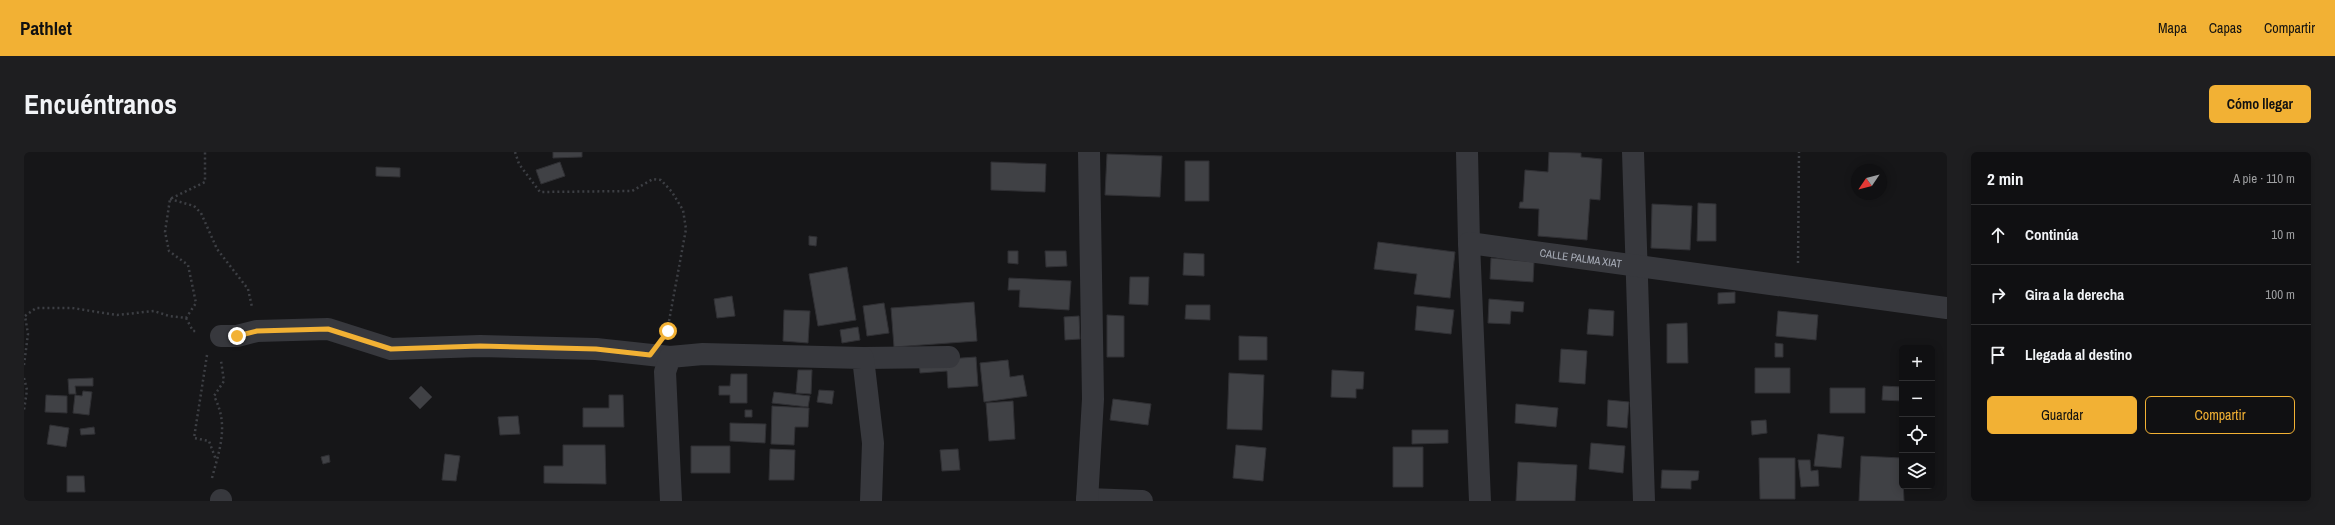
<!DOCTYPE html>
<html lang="es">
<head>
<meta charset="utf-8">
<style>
  body { margin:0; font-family:"Archivo Narrow",sans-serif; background:#1e1e20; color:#f1f3f6 }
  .controls { position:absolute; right:12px; bottom:12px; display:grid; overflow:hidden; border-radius:6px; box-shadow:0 2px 10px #0003 }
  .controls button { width:36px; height:36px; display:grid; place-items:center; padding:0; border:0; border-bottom:1px solid #303032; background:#101012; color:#f1f3f6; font:20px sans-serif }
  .compass { position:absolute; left:1827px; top:12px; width:36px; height:36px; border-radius:50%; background:#101012; box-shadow:0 2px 10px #0003; rotate:235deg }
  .stop { position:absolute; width:12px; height:12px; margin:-9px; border:3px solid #f2b134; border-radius:50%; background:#fff }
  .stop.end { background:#f2b134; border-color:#fff; box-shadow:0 1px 4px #0008 }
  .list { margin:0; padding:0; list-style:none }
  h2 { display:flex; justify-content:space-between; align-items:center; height:52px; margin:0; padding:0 16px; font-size:17px }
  h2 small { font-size:13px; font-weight:400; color:#9c9d9f }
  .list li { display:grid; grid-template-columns:26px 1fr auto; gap:12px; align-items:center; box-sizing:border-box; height:60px; padding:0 16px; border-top:1px solid #303032 }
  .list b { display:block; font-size:15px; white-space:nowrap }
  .list em { font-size:13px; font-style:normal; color:#9c9d9f }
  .actions { display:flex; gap:8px; padding:12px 16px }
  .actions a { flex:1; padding:9px 0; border:1px solid #f2b134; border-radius:6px; text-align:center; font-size:14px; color:#f2b134 }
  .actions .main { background:#f2b134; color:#111 }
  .icon { flex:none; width:22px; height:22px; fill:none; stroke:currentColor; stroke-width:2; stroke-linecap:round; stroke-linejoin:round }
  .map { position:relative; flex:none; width:1923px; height:349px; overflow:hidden; border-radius:6px }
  header { display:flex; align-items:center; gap:24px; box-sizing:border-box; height:56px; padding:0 20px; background:#f2b134; color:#111 }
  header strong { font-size:19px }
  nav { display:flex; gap:22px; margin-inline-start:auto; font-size:14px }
  .intro { display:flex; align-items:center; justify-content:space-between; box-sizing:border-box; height:96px; padding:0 24px }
  h1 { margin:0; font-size:28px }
  .button { padding:10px 18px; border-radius:6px; background:#f2b134; color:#111; font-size:14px; font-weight:700 }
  main { display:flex; gap:24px; padding:0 24px }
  aside { flex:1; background:#101012; border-radius:6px; box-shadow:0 2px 10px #0003 }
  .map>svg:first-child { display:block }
</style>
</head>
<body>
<header>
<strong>Pathlet</strong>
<nav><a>Mapa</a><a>Capas</a><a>Compartir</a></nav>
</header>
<div class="intro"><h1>Encuéntranos</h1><a class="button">Cómo llegar</a></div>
<main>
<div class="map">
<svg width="1923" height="349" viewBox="0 0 1923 349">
  <rect width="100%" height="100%" fill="#161618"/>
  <path fill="#404145" stroke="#303034" d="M529,0H558V5L529,6Z
    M1525,0L1557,1V5L1578,7L1576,48L1566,47L1563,88L1514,84L1515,57L1495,56L1496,50H1499L1501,18L1524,20Z
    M1083,2L1138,4L1136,45L1081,43Z
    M1161,9H1185V49H1161Z
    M536,10L541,24L517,32L512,18Z
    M967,10L1022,12L1021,40L967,38Z
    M352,15L376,16V25L352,24Z
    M1674,51L1692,52V89H1673Z
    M1628,52L1668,54L1666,98L1627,96Z
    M785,84L793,85L792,94L785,93Z
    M1354,90L1431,100L1426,146L1390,142L1393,122L1350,117Z
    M984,99H994V112L984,111Z
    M1021,99H1042L1043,114L1022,115Z
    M1160,101L1180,102V124L1159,123Z
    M1467,106L1510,110L1509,130L1466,127Z
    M823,115L832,168L794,174L785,122Z
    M1106,125H1125L1124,153L1105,152Z
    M985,126L1047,129L1045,158L995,155L996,138H984Z
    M1711,140V151L1694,152V141Z
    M708,144L711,164L693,166L690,147Z
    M1465,147L1500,150L1499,160L1487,159L1486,172L1464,171Z
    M950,150L953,189L870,195L867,156Z
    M860,151L865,181L843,184L839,154Z
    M1162,153H1186V168L1161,167Z
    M1393,154L1430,158L1427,182L1391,178Z
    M1565,157L1590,159L1589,184L1563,182Z
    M760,158L786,159L784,191L759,189Z
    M1754,159L1794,163L1792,188L1752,184Z
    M1083,163L1100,164V205H1083Z
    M1055,164L1056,187L1041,188L1040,165Z
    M1663,171L1664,211H1643V172Z
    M834,175L836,188L818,191L816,178Z
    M1215,184L1243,185V208H1215Z
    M1751,191L1759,192V205H1751Z
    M1537,197L1563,199L1561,232L1535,230Z
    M952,205L954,234L924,236L923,219L896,221L895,209Z
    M984,208L986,225L999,223L1003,244L960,250L956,211Z
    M1731,216H1766V241H1731Z
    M774,218H788L787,242L772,241Z
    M1308,218L1340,220L1339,237H1332V246L1307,245Z
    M1205,221L1240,223L1238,278L1203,277Z
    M707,222H723V251H706V243H695V234H706Z
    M69,226V234H51L52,242H45L44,227Z
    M397,234L408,245L396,257L385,246Z
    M1859,234L1878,235V249L1858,248Z
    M1806,236H1841V261H1806Z
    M795,238L810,239L808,252L793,250Z
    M59,239L68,240L65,263L49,261L51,243L58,244Z
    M750,240L786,244L784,255L748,251Z
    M22,243L43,244V261L21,260Z
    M585,243H599L600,275H559V256H585Z
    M1089,247L1127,252L1124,273L1086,268Z
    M1584,248L1605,250L1603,276L1583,274Z
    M989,249L991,287L965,289L962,251Z
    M1492,252L1534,256L1532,275L1491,271Z
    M748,254L785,256L784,275H771L770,293L747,292Z
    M721,258H728V265H721Z
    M494,264L496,282L476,283L474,265Z
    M1742,268L1743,281L1728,283L1727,269Z
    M706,271L742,272L741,291L706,289Z
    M26,273L45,276L42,295L23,292Z
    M70,275L71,282L57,283L56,277Z
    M1388,278H1424V291L1388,292Z
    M1794,282L1820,285L1817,316L1790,314Z
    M1567,291L1601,294L1599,321L1565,317Z
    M539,293H581L582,332L520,331V314H539Z
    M1212,293L1242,296L1239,329L1209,326Z
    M667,294H706V321H667Z
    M1369,295H1399V335H1369Z
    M746,297L771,298L770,328H745Z
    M934,297L936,318L918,319L916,298Z
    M421,302L436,304L432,329L418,328Z
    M305,303L306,310L299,312L297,305Z
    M1837,304L1878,306L1880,349H1835Z
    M1735,306H1771V347H1736Z
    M1774,308H1786L1787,319L1794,318L1795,334L1777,335Z
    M1494,310L1553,313L1551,349H1492Z
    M1638,318L1675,319L1674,328L1667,329V337L1637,336Z
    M43,324H60L61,340H43Z"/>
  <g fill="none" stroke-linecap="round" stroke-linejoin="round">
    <path stroke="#3d3f44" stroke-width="2.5" stroke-dasharray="2 3" stroke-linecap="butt" d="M491,0L495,12L516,40L608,39L629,27L637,28L648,40L659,58L662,77L643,180
      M146,47L170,54L177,61L193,97L224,137L228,155
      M1774,111L1775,0
      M1,164L12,156H48L93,163L130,159L145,164L162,166L172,151L164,113L145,99L141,80L146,47L181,30V0
      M162,166L169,179H174
      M183,203L170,286L185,289L192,308
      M0,213L4,182L1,164
      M0,226L3,238L0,258
      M188,326C196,296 205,273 190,244L200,229L197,209"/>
    <g stroke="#37383d" stroke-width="22">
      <path d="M1443,0L1445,91"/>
      <path d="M1609,0L1620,349"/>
      <path d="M197,184H213L233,179L304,177L367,197L456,194L572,197L646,205"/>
      <path d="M839,206L925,205"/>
      <path d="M1063,347L1118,349"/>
      <path d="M197,349V348"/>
      <path d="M647,349L641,220L646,205L679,202L839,206L849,291L847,349"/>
      <path d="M1063,349L1069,247L1065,0"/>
      <path id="s1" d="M1456,349L1445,91L1923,156"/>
    </g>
  </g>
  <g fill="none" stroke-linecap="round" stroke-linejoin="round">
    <path stroke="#f2b134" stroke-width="5" d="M213,184L233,179L304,177L367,197L456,194L572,197L626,203L644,179"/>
  </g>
  <g text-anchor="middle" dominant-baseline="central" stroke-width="3.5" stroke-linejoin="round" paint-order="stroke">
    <g font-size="11" fill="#a8adb8" stroke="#111113">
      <text stroke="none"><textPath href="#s1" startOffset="371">CALLE PALMA XIAT</textPath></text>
    </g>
  </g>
</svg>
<div class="controls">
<button>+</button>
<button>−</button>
<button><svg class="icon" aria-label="locate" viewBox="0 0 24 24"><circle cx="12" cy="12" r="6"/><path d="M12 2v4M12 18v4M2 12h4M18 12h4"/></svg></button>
<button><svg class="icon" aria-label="layers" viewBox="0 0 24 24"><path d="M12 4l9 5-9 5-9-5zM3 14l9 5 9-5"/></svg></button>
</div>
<svg class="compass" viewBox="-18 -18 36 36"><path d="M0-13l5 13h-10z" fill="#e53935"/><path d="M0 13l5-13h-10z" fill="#9c9d9f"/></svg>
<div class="stop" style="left:644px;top:179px"></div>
<div class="stop end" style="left:213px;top:184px"></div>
</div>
<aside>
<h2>2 min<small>A pie · 110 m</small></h2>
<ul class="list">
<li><svg class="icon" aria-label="ahead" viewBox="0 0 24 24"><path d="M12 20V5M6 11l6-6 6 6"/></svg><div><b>Continúa</b></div><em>10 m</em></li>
<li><svg class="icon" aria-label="right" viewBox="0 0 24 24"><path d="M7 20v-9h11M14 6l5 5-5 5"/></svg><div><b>Gira a la derecha</b></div><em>100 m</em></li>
<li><svg class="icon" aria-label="arrive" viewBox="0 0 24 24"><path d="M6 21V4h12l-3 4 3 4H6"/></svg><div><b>Llegada al destino</b></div></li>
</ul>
<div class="actions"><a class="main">Guardar</a><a>Compartir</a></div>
</aside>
</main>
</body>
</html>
